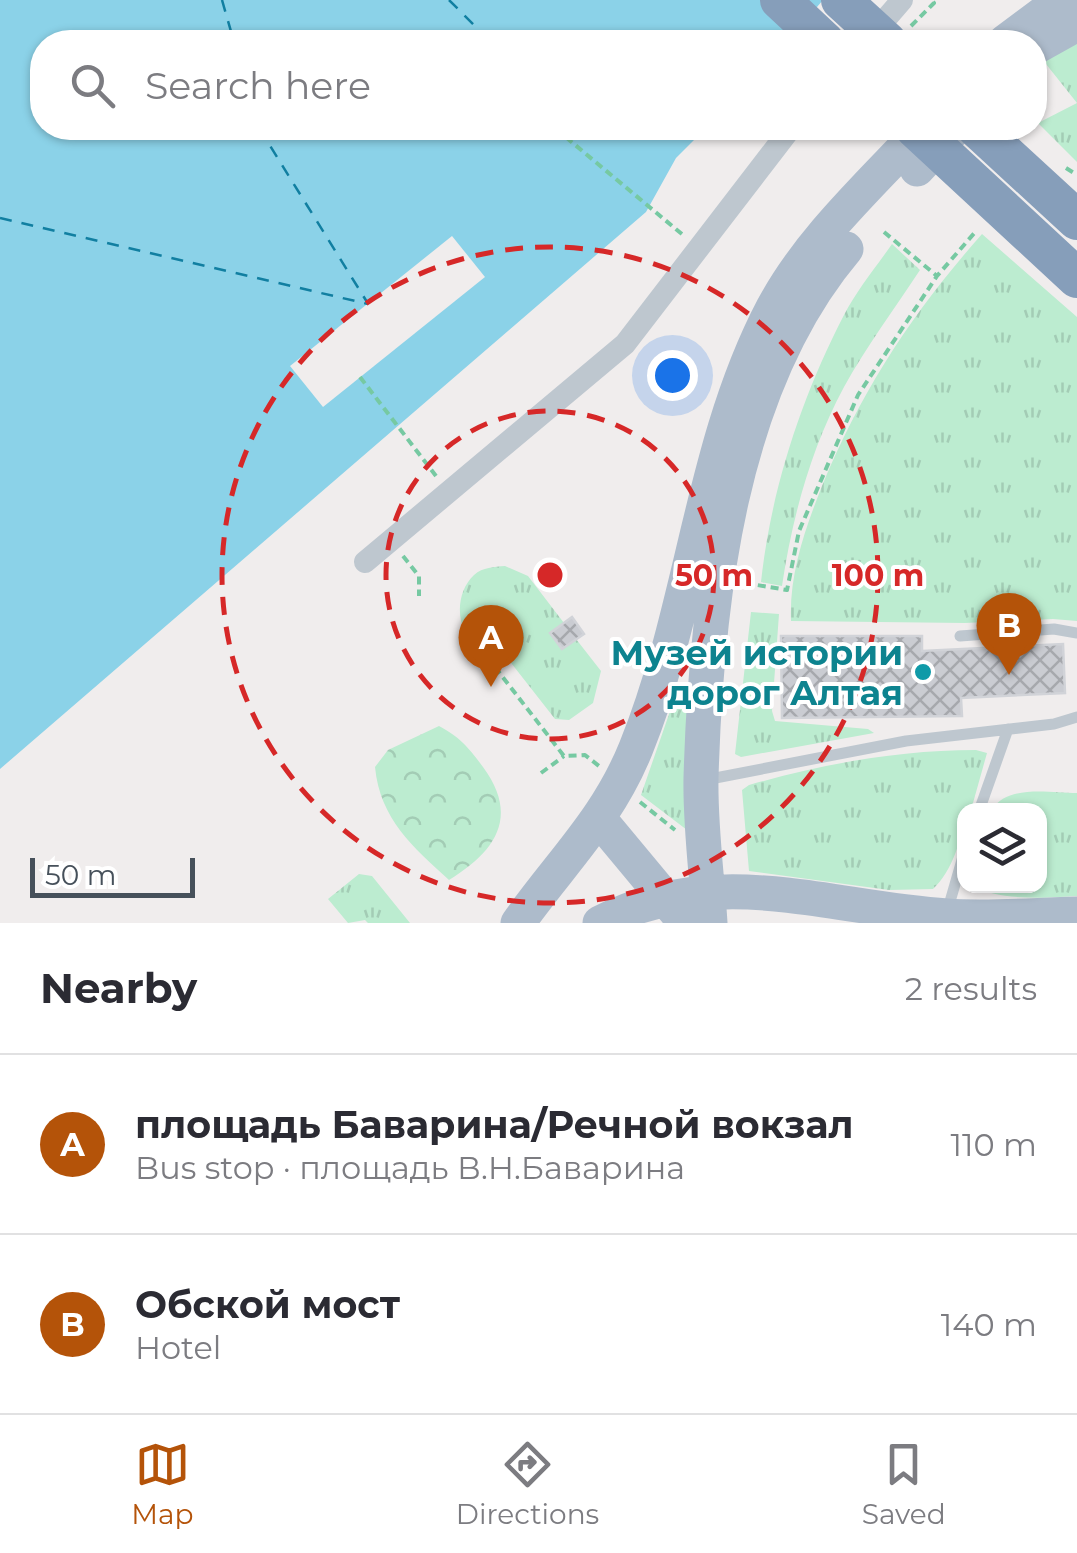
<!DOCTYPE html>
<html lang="en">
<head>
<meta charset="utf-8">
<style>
  body { margin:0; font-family:Montserrat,sans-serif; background:#f7f7f7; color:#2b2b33 }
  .controls { position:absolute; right:30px; bottom:30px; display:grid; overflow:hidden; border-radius:20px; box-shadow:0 2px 8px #0004 }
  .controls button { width:90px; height:90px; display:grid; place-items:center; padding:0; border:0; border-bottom:2px solid #e1e1e2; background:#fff; color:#2b2b33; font:50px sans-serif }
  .scale { position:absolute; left:30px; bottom:25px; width:165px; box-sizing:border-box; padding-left:10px; border:5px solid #46505a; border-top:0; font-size:28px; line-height:35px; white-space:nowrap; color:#46505a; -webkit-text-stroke:8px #fff; paint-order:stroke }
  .you { position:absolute; left:672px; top:375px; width:35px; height:35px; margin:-25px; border:8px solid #fff; border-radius:50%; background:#1a73e8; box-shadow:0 0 0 15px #1a73e833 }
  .badge { display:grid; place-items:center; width:65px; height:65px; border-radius:50%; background:#b45309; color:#fff; font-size:32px; font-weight:700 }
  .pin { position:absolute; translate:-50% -82px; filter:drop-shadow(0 2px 5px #0008) }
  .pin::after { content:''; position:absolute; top:52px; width:35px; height:30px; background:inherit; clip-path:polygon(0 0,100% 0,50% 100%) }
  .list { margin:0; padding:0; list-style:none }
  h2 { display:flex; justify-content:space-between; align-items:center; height:130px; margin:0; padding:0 40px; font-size:42px }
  h2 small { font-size:32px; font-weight:400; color:#7c7c81 }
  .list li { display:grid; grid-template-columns:65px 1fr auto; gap:30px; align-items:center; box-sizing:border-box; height:180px; padding:0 40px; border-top:2px solid #e1e1e2 }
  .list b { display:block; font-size:38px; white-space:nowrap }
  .list p { margin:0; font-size:32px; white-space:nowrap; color:#7c7c81 }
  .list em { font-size:32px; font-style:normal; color:#7c7c81 }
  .icon { flex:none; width:55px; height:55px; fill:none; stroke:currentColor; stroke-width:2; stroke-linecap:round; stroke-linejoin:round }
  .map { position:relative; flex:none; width:1077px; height:923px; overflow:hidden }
  .search { position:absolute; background:#fff; box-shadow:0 2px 8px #0004; left:30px; right:30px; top:30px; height:110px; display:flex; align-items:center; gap:25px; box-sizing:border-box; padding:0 35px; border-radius:40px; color:#7c7c81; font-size:38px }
  .sheet { height:490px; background:#fff }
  nav { display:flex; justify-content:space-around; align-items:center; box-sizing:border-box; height:140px; border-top:2px solid #e1e1e2; background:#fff; font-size:28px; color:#7c7c81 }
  nav a { display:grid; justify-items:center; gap:5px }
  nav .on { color:#b45309 }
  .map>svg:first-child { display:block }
</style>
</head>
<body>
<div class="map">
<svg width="1077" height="923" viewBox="0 0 1077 923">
  <defs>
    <pattern id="grass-tufts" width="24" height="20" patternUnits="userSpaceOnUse" patternTransform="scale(2.5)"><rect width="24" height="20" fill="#bcecd0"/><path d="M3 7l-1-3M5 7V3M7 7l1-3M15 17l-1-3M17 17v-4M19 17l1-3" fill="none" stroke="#a3ccb5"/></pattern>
    <pattern id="forest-crowns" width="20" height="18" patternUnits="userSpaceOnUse" patternTransform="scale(2.5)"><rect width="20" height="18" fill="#bcecd0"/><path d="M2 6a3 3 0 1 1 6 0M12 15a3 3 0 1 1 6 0" fill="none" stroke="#a3ccb5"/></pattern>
    <pattern id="building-cross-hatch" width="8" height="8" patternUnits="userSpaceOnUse" patternTransform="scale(2.5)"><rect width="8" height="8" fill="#caccd2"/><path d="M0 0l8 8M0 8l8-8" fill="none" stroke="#a6a8ad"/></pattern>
  </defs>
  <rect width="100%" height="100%" fill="#f0eded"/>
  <path fill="url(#grass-tufts)" d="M1077,42V162L1038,123L1077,103L1042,59Z
    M982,234L1077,317V621L1053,619L965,623L791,621C789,574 805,529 822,486C862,389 913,312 982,234Z
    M892,244L920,270C895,308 866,347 844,387C811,448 792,518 782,586L761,582C771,490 801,398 844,315C857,290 876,267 892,244Z
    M505,566L528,576L564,623L550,633L561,649L576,639L601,671L593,703L569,720L555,719L494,641L479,649C456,633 453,595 474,575C483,567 494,567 505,566Z
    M751,612L779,614L772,711L775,721L868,729L874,733L741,757L735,754Z
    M676,694L689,697L687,830L641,795Z
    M976,750L987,753L973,803L970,810L964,811C964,835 952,872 933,889L889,890L749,871L742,790L749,785C823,764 899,750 976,750Z
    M1077,793V896C1051,898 995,901 975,886H1040V811L992,810C1007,784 1050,793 1077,793Z
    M359,874L372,876L410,923H368L365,920L348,923L328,899Z"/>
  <path fill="url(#forest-crowns)" d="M439,726C460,737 469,748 483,767C520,817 495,852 449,880C413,847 380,819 375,767L388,750Z"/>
  <path fill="#8bd2e8" d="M0,0H823L787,42H42V128H706L676,158L646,212L0,769Z"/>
  <path fill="#f0eded" d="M452,236L485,277L323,407L290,366Z"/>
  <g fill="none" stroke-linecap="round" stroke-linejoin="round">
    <path stroke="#117fa1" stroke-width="2.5" stroke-dasharray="12 10" stroke-linecap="butt" d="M222,0L234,42
      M449,0L491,42
      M259,128L367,302
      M0,218L368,304"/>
  </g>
  <path fill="url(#building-cross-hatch)" stroke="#d1d3d8" stroke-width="2.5" d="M572,617L584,634L562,649L550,633Z
    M781,636H922V651L1063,644L1065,693L961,698L962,716L782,718Z"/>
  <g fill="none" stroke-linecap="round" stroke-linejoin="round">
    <path stroke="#76c9a2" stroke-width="4" stroke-dasharray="8 5" stroke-linecap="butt" d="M911,26L934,3L931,0
      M556,129L683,235
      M1066,168L1077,175
      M884,232L937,276
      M360,377L436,476
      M403,556L419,576V596
      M745,583L787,590L799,531L858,395L937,276L977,230
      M487,657L564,756L585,755L599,766
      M541,773L564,756
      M640,802L675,830"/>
    <path stroke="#bec7cf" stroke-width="11" d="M960,636L1054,629L1077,633
      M705,780L906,741L1054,724L1077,717
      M979,811L1008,729
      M947,912L964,853"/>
    <path stroke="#bec7cf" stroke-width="22" d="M871,36L902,0
      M365,562L625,344L791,128"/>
    <path stroke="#adbbcb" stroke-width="35" d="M1005,42L1052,7L1069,0
      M1034,48L1077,24
      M917,169L955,128
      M600,820L679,915
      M518,923C561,862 607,820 636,748C694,605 701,445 773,308C809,240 872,183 923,128
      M600,923C716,862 826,908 947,916C990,919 1034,915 1077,914
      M710,923C707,875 700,826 701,778C706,603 729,387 846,249"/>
    <path stroke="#869eba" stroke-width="40" d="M780,0L825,42
      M841,0L887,42
      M915,128L1077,278
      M977,128L1077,220"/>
  </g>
  <g fill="none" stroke="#d62828" stroke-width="5" stroke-dasharray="18 12">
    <circle cx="550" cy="575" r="164"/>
    <circle cx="550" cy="575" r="328"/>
  </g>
  <circle fill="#0f9aa8" stroke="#fff" stroke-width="4" cx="923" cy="672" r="10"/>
  <g text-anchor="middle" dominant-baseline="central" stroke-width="8" stroke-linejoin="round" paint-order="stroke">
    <g font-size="35" font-weight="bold" fill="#0d838f" stroke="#fff" text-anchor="end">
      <text x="903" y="652">Музей истории<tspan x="903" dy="40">дорог Алтая</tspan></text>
    </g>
  </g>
  <circle cx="550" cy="575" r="15" fill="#d62828" stroke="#fff" stroke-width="5"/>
  <g font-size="30" text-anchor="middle" font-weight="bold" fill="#d62828" stroke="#fff" stroke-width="8" stroke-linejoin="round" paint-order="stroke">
    <text x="714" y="586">50 m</text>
    <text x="878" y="586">100 m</text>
  </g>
</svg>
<div class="controls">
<button><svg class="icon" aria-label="layers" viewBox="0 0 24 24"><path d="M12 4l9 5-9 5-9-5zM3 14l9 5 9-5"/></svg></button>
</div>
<div class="scale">50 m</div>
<div class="you"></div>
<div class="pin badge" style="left:491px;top:687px">A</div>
<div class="pin badge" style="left:1009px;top:675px">B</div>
<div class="search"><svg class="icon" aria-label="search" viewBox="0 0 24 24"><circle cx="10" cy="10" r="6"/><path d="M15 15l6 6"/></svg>Search here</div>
</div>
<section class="sheet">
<h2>Nearby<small>2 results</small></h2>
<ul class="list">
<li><span class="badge">A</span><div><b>площадь Баварина/Речной вокзал</b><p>Bus stop · площадь В.Н.Баварина</p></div><em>110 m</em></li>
<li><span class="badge">B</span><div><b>Обской мост</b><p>Hotel</p></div><em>140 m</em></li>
</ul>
</section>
<nav>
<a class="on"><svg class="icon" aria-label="map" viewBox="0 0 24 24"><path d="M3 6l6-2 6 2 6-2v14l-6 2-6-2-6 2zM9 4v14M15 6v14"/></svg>Map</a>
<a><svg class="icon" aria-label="directions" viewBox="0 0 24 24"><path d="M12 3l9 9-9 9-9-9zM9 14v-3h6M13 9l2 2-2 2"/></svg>Directions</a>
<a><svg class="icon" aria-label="saved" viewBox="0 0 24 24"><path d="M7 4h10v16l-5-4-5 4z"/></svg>Saved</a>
</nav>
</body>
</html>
